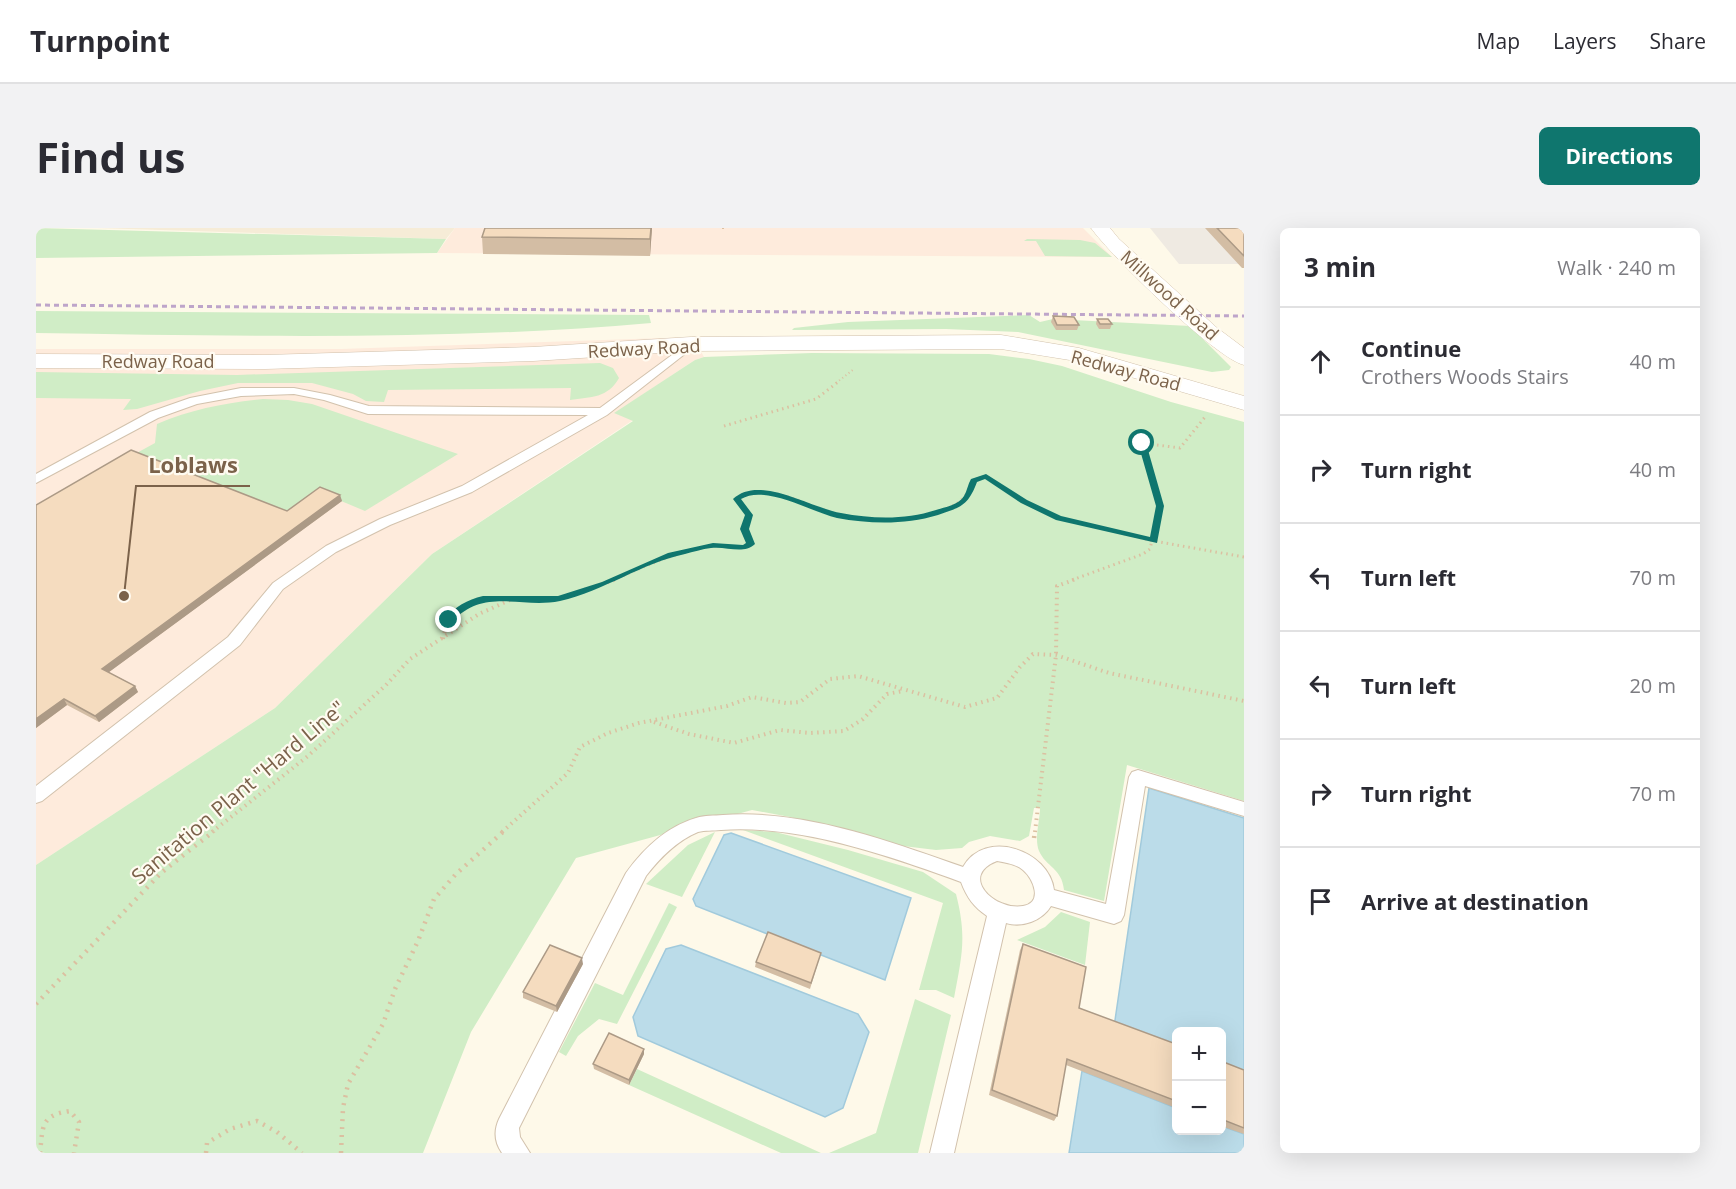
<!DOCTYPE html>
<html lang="en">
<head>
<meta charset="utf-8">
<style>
  body { margin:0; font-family:"Open Sans",sans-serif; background:#f2f2f3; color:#2b2b33 }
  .controls { position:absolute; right:18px; bottom:18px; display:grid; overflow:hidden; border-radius:9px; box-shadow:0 6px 24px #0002 }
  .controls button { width:54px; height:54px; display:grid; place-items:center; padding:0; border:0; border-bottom:2px solid #e1e1e2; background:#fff; color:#2b2b33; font:30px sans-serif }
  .stop { position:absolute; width:18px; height:18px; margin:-14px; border:4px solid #0f766e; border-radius:50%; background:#fff }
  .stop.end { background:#0f766e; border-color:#fff; box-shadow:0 2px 6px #0008 }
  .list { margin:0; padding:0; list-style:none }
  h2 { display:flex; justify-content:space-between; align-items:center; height:78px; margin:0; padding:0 24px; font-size:26px }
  h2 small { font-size:20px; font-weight:400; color:#7c7c81 }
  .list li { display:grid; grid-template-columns:39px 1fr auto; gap:18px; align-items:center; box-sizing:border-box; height:108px; padding:0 24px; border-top:2px solid #e1e1e2 }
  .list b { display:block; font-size:22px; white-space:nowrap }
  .list p { margin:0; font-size:20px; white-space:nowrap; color:#7c7c81 }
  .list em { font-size:20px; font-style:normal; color:#7c7c81 }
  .icon { flex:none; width:33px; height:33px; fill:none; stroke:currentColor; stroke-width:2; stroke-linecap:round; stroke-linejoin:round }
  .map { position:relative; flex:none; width:1208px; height:925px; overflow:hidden; border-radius:9px }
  header { display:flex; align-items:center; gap:36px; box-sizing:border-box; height:84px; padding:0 30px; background:#fff; border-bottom:2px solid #e1e1e2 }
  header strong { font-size:28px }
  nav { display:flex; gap:33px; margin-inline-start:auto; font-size:21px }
  .intro { display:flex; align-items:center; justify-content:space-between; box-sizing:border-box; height:144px; padding:0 36px }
  h1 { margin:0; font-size:42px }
  .button { padding:15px 27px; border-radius:9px; background:#0f766e; color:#fff; font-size:21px; font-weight:700 }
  main { display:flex; gap:36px; padding:0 36px }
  aside { flex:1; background:#fff; border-radius:9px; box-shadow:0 6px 24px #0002 }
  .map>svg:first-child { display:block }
</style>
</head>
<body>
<header>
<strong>Turnpoint</strong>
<nav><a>Map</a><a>Layers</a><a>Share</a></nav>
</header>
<div class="intro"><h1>Find us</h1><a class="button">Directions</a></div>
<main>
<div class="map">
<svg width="1208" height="925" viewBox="0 0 1208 925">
  <rect width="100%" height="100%" fill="#fef9e9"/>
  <path fill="#f6ecd7" d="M61,0H419L410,11Z"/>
  <path fill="#feebdc" d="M419,0H1047L1076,29L401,25Z
    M657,109L668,129L659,132L579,185L597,192L396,326L239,480L0,637V121H305Z"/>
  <path fill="#efeae2" d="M1114,0H1208V36H1143Z"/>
  <path fill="#d0edc6" d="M0,0L410,11L401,25L0,30Z
    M991,11L1044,12L1059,15L1076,29L1009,28L1000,13H988Z
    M0,83L613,87L615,95C411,113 205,108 0,105Z
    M993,87L1004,94L1017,91L1154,98L1195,139L1193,142L1176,144L982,104L910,101L756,102L758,100L812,94Z
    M776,125L953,126L993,131L1026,138L1135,174L1208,194V573L1091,537L1068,673L1028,662C1026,640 1010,639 1003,623C998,610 1004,593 1004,580H998L993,608L984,613L954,608L933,614L926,620L900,622L867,618L754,589L716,582L540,630L435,804L387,925H0V637L239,480L396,326L597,193L578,185L659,132L668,129Z
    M564,135L577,140L583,150C572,170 555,169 534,172L535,160L352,162L348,174L330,173L317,166L276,155H202L164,163L101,181L87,182L95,171L0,170V144L201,147Z
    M227,171L252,172L276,176L422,226L329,283L286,265L253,288L97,227L119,215L121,196C156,181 190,175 227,171Z
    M707,602L739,604L812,622L887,644L920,666C931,709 926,727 918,770L900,762H883L907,675Z
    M679,604L646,669L610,656L652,617Z
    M633,675L641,679L581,796L563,791L542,808L530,828L523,824L559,755L587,767Z
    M1025,684L1054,694L1049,737L981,712L1009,699Z
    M879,771L915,787L882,925H793L840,905Z
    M601,841L785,925H745L593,857Z"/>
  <path fill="#bbdce9" stroke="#a1cadc" stroke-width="1.5" d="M1113,560L1208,590V848L1186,840V804H1140V823L1078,799Z
    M695,605L875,670L849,752L660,678L657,671L688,607Z
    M645,717L822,786L833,804L807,880L789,889L602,808L597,789L630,721Z
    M1046,843L1140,880V902H1186V898L1208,906V925H1033Z"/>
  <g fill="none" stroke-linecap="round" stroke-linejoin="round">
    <g stroke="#d2c2ad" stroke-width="2">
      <path id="service" d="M655,113L660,116L659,118L571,187L436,264L354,297L300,324L247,361L204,417L6,573L0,575V558L192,409L237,355L290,318L344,291L426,258L552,187L332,186L288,172L258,166L205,168L161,176L122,190L0,255V246L114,184L154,170L205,160H258L294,167L333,178L564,180Z
        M1102,542L1208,574V588L1109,558L1088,687L1085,693L1078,696L1015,678C1006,693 986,700 970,695L918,925H894L951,688C938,679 931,670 925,654C854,628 762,596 685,602C677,603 669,602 662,604C640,613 624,630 610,648L483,900L484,909L494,925H466C458,914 458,902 463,891L590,645C608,620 630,599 660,590C669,587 678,588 687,587C766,581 854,613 927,639C949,600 1013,622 1018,662L1070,676L1093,549L1096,544ZM961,633C971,635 980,636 987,642C998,651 1007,675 987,678C959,683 922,648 961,633Z"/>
    </g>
    <g stroke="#d2c2ad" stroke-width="1">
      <path id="minor" d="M965,107L1043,120L1208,168V182L1040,133L965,121L655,123L497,133L229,141L0,140V126L229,127L497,119L655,109Z"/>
    </g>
    <g stroke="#d5c3ab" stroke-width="1">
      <path id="secondary" d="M1055,0H1074L1083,11L1180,99L1208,120V137C1179,130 1074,27 1055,0Z"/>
    </g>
    <path stroke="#dbc0a1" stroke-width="2" stroke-dasharray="1 3" stroke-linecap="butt" d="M687,0V3
      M800,155L818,141"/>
    <path stroke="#dbc0a1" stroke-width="3" stroke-dasharray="1.5 4" stroke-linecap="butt" d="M688,198L780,171L802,154
      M577,352C609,338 640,324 674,318C688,315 703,324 715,316L709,301L713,287L701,271C732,251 777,282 810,289C839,294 869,294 897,285C918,279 929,274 938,253L950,248L988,274L1023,290L1118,313L1208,329
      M1036,352L1107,326L1114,321L1124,278L1106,215L1144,220L1169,189"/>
    <path stroke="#dbc0a1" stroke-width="4" stroke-dasharray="1.5 4.5" stroke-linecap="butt" d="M407,411C414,373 441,371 474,371
      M618,494L653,506L698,515L744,502L774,505L808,503L827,491L851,466L867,463
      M176,604L272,528L350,457L374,431L443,386L476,371H522L581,351
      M466,604L532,545L544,519L572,505L603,495L691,478L716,469L750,475L764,474L794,451L822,448L929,479L961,470L984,439L997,426L1020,427L1073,445L1208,473
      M999,604L1020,427L1021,358L1040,351"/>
    <path stroke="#dbc0a1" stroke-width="4.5" stroke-dasharray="2 6" stroke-linecap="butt" d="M998,610L999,603
      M0,776L125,645L178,603
      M4,925C7,899 4,887 34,883L43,894L38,925
      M170,925L171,915L194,901L221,893L241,904L266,925
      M305,925L307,880L312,856L347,796L359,761L382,713L398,671L420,646L468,603"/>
    <use href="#service" fill="#fff" fill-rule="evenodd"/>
    <use href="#minor" fill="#fff" fill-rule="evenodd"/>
    <use href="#secondary" fill="#fff" fill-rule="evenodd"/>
    <path stroke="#bea5ca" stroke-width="3" stroke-dasharray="5 4" stroke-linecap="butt" d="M0,77L1208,88"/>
  </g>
  <path fill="#d3bda4" d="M616,0L614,28L447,26L446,9Z
    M1169,0H1208V40H1206Z
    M1017,88L1043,97L1041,102H1020L1015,94Z
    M1061,91L1076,96L1074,101H1063L1060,96Z
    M304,267L306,273L73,444L99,458L102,464L63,494L31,477L0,500V277L251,283Z
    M987,716L1043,780L1140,816V880L1030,837L1021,888L1018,893L953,867L984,722Z
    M785,725L774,761L719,739L720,734Z
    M547,736L521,784L487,770V764Z
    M608,821V826L593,857L558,841L557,836Z
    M1185,833L1208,842V906L1185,898Z"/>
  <path fill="#ac9a86" d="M615,0H616L614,28V11Z
    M304,267L306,273L69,447L66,441Z
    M99,458L102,464L63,494L59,488Z
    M28,471L31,477L0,500V491Z
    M546,730L547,736L521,784L520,778Z
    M608,821V826L593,857V852Z"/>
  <path fill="#f5dcbf" stroke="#ac9a86" stroke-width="1.5" d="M449,0H615L614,11L446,9Z
    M1181,0H1208V28Z
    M1017,88L1038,89L1043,97H1021Z
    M1061,91H1072L1076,96H1064Z
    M95,222L251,283L284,259L304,267L66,441L99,458L59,488L28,471L0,491V277Z
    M732,704L785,725L775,755L720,734Z
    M987,716L1050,739L1043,780L1140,816V873L1031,831L1021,888L956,862Z
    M514,717L546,730L520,778L487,764Z
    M573,805L608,821L593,852L557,836Z
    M1185,833L1208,842V900L1185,891Z"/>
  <path fill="#0f766e" d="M1106,213L1110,215L1128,278L1121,315L1020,292L985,275L949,251L941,254C932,278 925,279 902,287C869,297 834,296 801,290C775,284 729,256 705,271L717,287L713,301L719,316C707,327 691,318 675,320C666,321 657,324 649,326C606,335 568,363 524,373C485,381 448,359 416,394L409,392C419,378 431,372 447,368H522L566,354L632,325L677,315L707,317L710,315L704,301L709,287L697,271C723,246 774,280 805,285C837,291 869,292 900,282C909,279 923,277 928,268C931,263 932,256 935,251L950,246L991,272L1025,288L1114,309L1120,278L1102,215Z"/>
  <g text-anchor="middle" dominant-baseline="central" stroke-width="4.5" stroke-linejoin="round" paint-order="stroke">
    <g font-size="18" fill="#7b624a" stroke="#fffbf1">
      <text transform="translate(1134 67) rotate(42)">Millwood Road</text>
      <text transform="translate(608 120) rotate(-3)">Redway Road</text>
      <text x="122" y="133">Redway Road</text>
      <text transform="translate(1090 142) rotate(15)">Redway Road</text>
    </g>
    <g font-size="21" fill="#7b624a" stroke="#fffbf1">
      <text transform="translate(202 564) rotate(-40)">Sanitation Plant "Hard Line"</text>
    </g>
  </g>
  <path fill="none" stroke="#7b624a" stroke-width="2" d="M88 368L100 258H214"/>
  <circle fill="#7b624a" stroke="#fffbf1" stroke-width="2" cx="88" cy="368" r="6"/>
  <g font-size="22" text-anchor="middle" font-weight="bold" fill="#7b624a" stroke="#fffbf1" stroke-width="4.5" stroke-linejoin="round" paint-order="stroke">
    <text x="157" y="245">Loblaws</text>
  </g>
</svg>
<div class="controls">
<button>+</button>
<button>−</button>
</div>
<div class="stop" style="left:1106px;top:215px"></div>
<div class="stop end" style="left:413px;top:392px"></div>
</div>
<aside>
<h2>3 min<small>Walk · 240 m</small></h2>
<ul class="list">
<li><svg class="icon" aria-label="ahead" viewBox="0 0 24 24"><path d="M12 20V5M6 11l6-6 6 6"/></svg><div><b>Continue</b><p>Crothers Woods Stairs</p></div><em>40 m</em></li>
<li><svg class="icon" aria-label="right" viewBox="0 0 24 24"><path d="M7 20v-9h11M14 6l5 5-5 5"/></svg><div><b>Turn right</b></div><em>40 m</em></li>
<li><svg class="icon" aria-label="left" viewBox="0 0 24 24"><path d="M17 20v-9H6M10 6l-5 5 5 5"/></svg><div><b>Turn left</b></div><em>70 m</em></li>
<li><svg class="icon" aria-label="left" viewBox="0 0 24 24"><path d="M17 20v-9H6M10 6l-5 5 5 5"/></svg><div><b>Turn left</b></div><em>20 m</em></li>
<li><svg class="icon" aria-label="right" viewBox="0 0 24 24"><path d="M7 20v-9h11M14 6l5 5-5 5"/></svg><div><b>Turn right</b></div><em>70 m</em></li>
<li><svg class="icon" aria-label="arrive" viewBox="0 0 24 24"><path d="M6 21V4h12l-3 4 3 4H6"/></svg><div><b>Arrive at destination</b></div></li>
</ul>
</aside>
</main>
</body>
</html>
